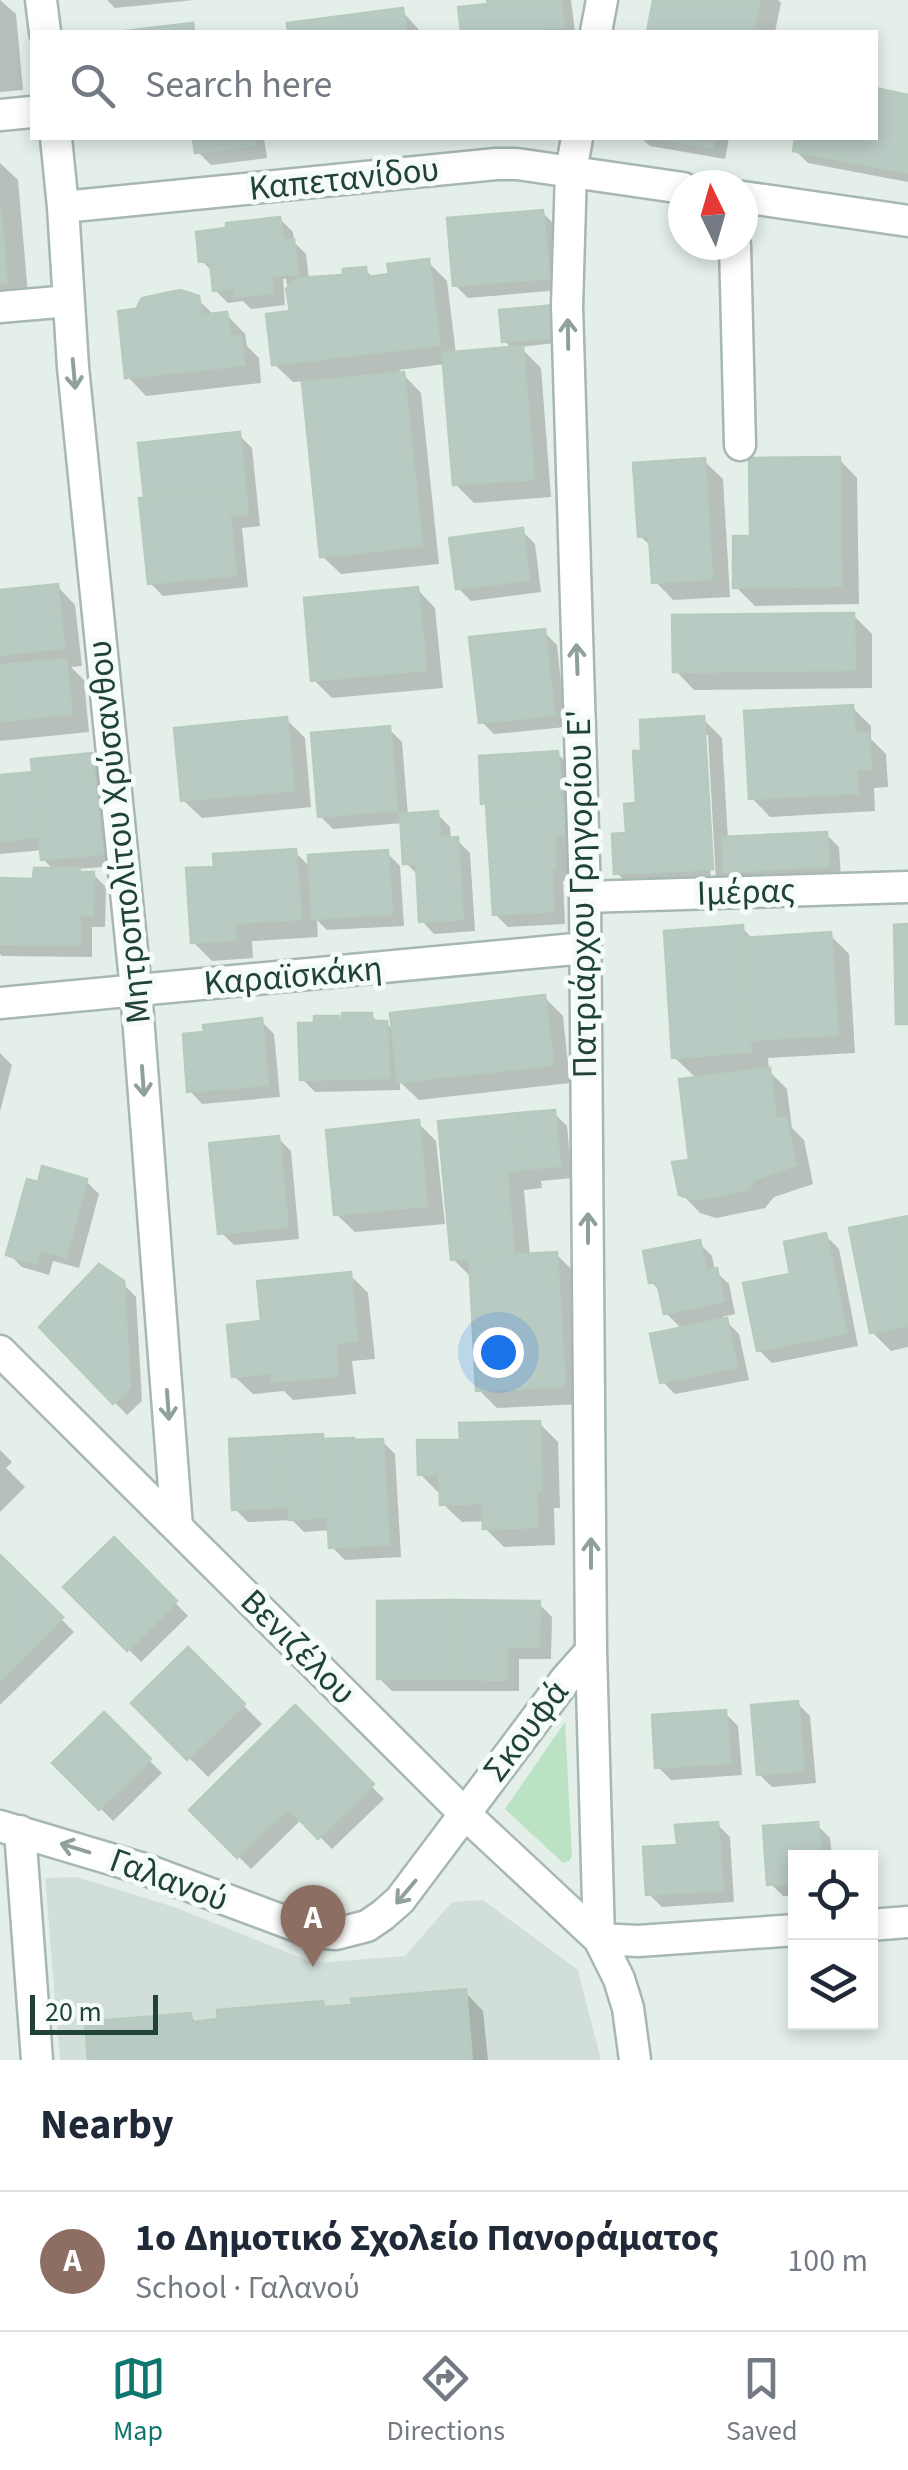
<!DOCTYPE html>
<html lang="en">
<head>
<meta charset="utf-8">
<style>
  body { margin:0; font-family:"Source Sans 3",sans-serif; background:#f6f6f7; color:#1f2937 }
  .controls { position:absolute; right:30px; bottom:30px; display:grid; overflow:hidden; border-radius:0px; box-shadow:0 5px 15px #0003 }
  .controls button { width:90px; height:90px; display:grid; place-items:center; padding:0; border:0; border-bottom:2px solid #e0e1e3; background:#fff; color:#1f2937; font:50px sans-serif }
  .compass { position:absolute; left:668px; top:170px; width:90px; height:90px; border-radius:50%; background:#fff; box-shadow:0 5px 15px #0003; rotate:355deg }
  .scale { position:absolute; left:30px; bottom:25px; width:128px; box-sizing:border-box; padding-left:10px; border:5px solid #214337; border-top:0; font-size:28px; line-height:35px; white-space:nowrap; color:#214337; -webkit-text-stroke:8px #f5fbf8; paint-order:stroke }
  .you { position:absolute; left:498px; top:1352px; width:35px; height:35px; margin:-25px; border:8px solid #fff; border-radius:50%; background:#1a73e8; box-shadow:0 0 0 15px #1a73e833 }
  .badge { display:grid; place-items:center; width:65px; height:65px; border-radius:50%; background:#0f766e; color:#fff; font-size:32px; font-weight:700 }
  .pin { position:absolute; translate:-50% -82px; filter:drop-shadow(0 2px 5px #0008) }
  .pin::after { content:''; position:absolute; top:52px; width:35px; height:30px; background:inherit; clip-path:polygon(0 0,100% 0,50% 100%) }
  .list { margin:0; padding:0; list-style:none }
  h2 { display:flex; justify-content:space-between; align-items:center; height:130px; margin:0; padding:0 40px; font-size:42px }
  h2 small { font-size:32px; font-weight:400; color:#747a83 }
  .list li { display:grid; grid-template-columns:65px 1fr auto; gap:30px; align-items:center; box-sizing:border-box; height:140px; padding:0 40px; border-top:2px solid #e0e1e3 }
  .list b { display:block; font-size:38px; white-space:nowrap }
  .list p { margin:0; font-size:32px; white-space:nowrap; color:#747a83 }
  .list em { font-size:32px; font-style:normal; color:#747a83 }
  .icon { flex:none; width:55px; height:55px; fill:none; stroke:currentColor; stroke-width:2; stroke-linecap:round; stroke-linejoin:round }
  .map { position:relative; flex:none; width:908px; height:2060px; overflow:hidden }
  .search { position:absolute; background:#fff; box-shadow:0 5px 15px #0003; left:30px; right:30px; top:30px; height:110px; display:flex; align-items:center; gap:25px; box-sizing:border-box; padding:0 35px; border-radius:0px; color:#747a83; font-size:38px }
  .sheet { height:270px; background:#fff }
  nav { display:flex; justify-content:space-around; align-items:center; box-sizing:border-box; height:140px; border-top:2px solid #e0e1e3; background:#fff; font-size:28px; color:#747a83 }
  nav a { display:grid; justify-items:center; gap:5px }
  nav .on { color:#0f766e }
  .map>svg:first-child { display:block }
</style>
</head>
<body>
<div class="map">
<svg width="908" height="2060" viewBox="0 0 908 2060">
  <rect width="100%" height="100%" fill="#e4efe9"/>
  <path fill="#d2dfd8" d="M77,1877L174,1907L314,1963L405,1956L452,1902L483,1900L578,1970L601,2060H60L45,1878Z"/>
  <path fill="#bbe2c3" d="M565,1722L572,1856L569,1861L563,1863L505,1809Z"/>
  <path fill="#0003" fill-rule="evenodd" d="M0,0L16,14L23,90L0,92Z
    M107,0H194L115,8Z
    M490,0H571L575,32H463L461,9L490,6Z
    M656,0H778L781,3L775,32H650Z
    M402,11L421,32H290L289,25Z
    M876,91L908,97V182L808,163L795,150L798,138H876Z
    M196,138H264L267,158L211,165L198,152Z
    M641,138H729L725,159L650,146Z
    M0,163L18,180L29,305L0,308Z
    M542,212L555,225L561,290L468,298L455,285Z
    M280,219L293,232L294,242L306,254L309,280L346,277L365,270L374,278L392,276L428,262L447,281L456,354L513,350L505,341L502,313L563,342L520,347L541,368L551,497L474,503L455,484L445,364L399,370L421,393L439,564L341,574L322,556L305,381L293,382L274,364L293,313L286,279H283L285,305L251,309L243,301L228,303L215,290L213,272L202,261Z
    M197,299L215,316L227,315L245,334L247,346L259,358L261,383L146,396L128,377Z
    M239,435L252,448L260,526L242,528L248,587L163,596L150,583L146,499L141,445Z
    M839,459L857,478L859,604L755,606L736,587L753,538Z
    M704,461L723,479L730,597L673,600L655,581L653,548L640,536Z
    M522,531L535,544L541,592L471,601L458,588Z
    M57,586L75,605L82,666L71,667L84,680L89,732L0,741V593Z
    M417,589L435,608L443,688L332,698L314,680Z
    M853,615L872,634V688L694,690L676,671Z
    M544,632L557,645L566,727L494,734L481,721Z
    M852,707L871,726V739L886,754L888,787L874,788L875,811L770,817L752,798Z
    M286,719L305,738L311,807L202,818L183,800Z
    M703,719L722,738L728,840L826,834L839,847L841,878L739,884L730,874V887L636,892L617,873L638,806L644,753ZM703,735H708L716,882H711Z
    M389,729L402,742L408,816L437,814L450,827L451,840H457L470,853L475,931L434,934L422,921L419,876L406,863L403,823L333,829L320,816Z
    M557,753L570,766L576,846H566L568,880L563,881L565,924L508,927L495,914L489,808L484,803Z
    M91,756L104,768L114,866L77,869L82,874H93L106,887L105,927H92V957L2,956L0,954V880L36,881L55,871L43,859V850L0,854V777L35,774Z
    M295,852L311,868L387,853L400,866L404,926L327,930L317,920L318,937L252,941L253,958L212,961L193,942L216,870Z
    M742,928L754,940L830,935L849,954L855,1053L768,1058L769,1071L787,1089L792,1128L804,1140L813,1184L774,1197L765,1208L716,1218L700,1213L681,1193L692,1162L697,1079L674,1057Z
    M544,997L563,1016L570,1083L419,1100L400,1082V1090L315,1092L302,1079L338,1018L345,1025L371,1015L379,1023H386L395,1032Z
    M261,1021L274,1034L280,1097L202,1104L190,1091Z
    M0,1053L12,1065L0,1112Z
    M554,1113L567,1126L572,1178L541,1181L542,1188L524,1190L530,1256L556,1254L575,1273L582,1404L497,1408L479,1390L472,1278L453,1259L440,1124Z
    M418,1123L436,1141L445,1224L355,1232L336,1214Z
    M278,1138L291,1151L299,1239L234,1245L221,1232Z
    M86,1181L99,1194L79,1268L53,1261L49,1275L22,1267L9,1254L40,1185Z
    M908,1219V1347L891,1351L872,1332Z
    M826,1236L839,1249L858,1346L772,1363L759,1350L793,1276Z
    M699,1243L712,1256L715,1271L729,1284L735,1314L722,1317L739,1334L749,1380L675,1394L662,1381L683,1330L666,1313L662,1293L651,1282Z
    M350,1275L368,1293L375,1359L352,1361L356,1394L293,1400L284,1391L253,1394L234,1376L264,1323Z
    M122,1283L136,1297L142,1401L127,1415L42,1327Z
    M539,1423L558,1442L560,1508H554L555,1545L504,1547L485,1528V1521L462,1522L443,1504V1492L439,1493L420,1474L462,1442Z
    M322,1436L327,1442L382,1441L395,1454L401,1557L345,1560L332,1547L331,1530L304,1532L292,1520L248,1522L235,1509L231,1442Z
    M0,1450L12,1462L6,1468L25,1487L0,1512Z
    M114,1540L188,1616L141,1662L67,1587Z
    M1,1558L74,1632L0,1705V1559Z
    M539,1604L552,1617L551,1659H519V1691H392L379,1678Z
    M188,1650L262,1724L208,1777L134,1703Z
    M797,1703L810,1716L816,1783L772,1787L759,1774Z
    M295,1709L384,1799L332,1849L302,1819L251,1869L192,1810Z
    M725,1713L738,1726L742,1775L671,1780L658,1767Z
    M104,1715L162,1773L113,1821L56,1763Z
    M717,1824L730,1837L734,1902L662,1907L649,1894L679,1847Z
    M817,1825L830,1838L832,1858H796V1896H783L770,1883Z
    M465,1992L483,2011L488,2060H90L190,2016L198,2024L322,2004L328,2009Z"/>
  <path fill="#b9cac2" stroke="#b6cac0" stroke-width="2.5" d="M487,0H561L564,27L502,32H461L458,7L488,4Z
    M653,0H760L753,32H647Z
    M403,8L406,32H288L287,23Z
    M193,23L194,32H117Z
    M876,88L908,95V173L836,159L841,138H876Z
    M193,138H254L255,145L195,153Z
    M654,138H715L713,148Z
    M795,138H841L836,159L793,151Z
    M0,205L7,283H0Z
    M543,210L549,278L453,286L447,218Z
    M280,217L283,240L294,239L298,274L272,276L273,293L235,297V288L213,291L210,261L199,262L196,232L226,228V223Z
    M429,259L440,345L272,365L266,314L290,311L286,289L297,278L343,275V269L366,267L367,277L389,274L387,264Z
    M180,290L199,296L202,315L227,312L231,337L241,336L244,365L125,378L118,311L136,309L142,298Z
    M555,305L558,337L502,342L499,310Z
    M523,346L534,479L453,485L442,353Z
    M404,372L422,546L320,557L302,382Z
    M240,432L248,514L230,516L227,489L144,497L138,443Z
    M840,457L841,586L733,588V536H750L749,458Z
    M705,458L712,579L652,583L649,536L638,537L633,463Z
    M227,489L236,575L148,584L139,498Z
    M523,528L529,580L456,589L449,538Z
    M58,584L64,648L0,655V590Z
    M418,587L426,670L311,681L304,598Z
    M854,613L855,670L673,672L672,615Z
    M545,629L554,715L479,723L469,637Z
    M66,659L72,714L0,721V665Z
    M853,705L855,733H869L871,769L856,770L858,793L749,799L744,711Z
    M704,716L713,869L614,874L612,834L626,833L624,804L636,803L633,751H641L640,720Z
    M287,717L294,790L181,801L174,728Z
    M390,726L397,810L318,817L311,733Z
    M558,751L562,799L481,804L479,756Z
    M92,753L103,854L41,860L31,759Z
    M32,772L39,837L0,841V775Z
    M562,799L565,834H554L556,868L551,869L554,911L493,915L486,804Z
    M438,811L440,838L458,837L463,919L419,922L416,864H403L400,814Z
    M827,832L829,866L724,872L722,837Z
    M296,849L301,919L235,923L236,940L191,943L186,868L214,867L213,854Z
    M388,850L392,914L312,919L308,855Z
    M34,868H79L80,872H94L93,915H80V945L0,944V878L33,879Z
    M908,924V1024H896L894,925Z
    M743,925L751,1052L672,1058L664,931Z
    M831,932L838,1035L750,1040L744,938Z
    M545,995L553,1065L398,1082L390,1013Z
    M342,1013H372V1021H387L389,1078L300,1080L298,1023H314V1016H339V1022H342Z
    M262,1018L268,1085L187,1092L183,1034L204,1032L203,1025Z
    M770,1068L776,1119L786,1118L796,1165L756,1179L746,1190L696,1200L679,1195L672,1162L689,1160L679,1079Z
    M555,1110L560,1166L524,1169L519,1113Z
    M519,1113L524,1169L507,1172L514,1254L451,1260L438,1121Z
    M419,1120L427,1206L334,1215L326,1130Z
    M279,1136L288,1227L218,1234L209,1143Z
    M42,1166L87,1179L66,1257L40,1250L36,1264L6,1255L27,1179L38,1182Z
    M908,1216V1326L870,1333L849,1228Z
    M826,1233L847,1333L757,1351L743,1283L790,1274L784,1242Z
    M700,1240L706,1271L717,1268L724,1301L664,1314L657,1282L649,1283L643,1251Z
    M557,1252L565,1386L476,1391L469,1257Z
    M99,1264L124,1281L130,1388L113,1404L39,1327Z
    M351,1272L357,1341L335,1343L338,1376L272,1382L271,1373L232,1377L227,1325L261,1321L257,1281Z
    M727,1318L737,1367L660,1383L650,1334Z
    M540,1421L542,1491H536L538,1527L483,1529L482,1503L440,1505L439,1474L418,1475L417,1440H460L459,1423Z
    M323,1434L328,1517L289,1520L284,1436Z
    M284,1436L288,1507L232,1510L229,1439Z
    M354,1438L360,1546L329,1548L323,1439Z
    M383,1439L389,1544L360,1546L354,1440Z
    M114,1537L177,1601L127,1651L63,1587Z
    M0,1555L63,1617L0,1680Z
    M452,1600V1679H377V1601Z
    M452,1600L540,1601L539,1647H507V1680L452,1679Z
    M188,1647L245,1704L187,1760L131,1703Z
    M798,1701L804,1771L757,1775L751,1705Z
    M295,1705L374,1784L318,1839L288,1808L237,1858L189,1810Z
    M726,1710L730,1763L655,1768L652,1715Z
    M104,1712L151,1759L99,1810L52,1763Z
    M718,1822L723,1890L646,1895L643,1847L677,1845L675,1825Z
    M818,1822L821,1858H796V1883L767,1885L763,1826Z
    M466,1989L472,2060H88L85,2022L191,2013L192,2022L218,2019L217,2010L323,2001L324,2007L352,2005L351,1999Z"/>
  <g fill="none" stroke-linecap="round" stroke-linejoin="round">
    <g stroke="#a6b8b0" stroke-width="35">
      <path id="street" d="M41,0L45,32
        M596,32L602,0
        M0,115L32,112
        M56,138L63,207L73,367L136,990L177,1527
        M577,138L571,171L567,306L585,897L591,1651L599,1939
        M743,197L908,221
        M63,207L496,164H517L683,188
        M735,245L740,445
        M0,307L69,301
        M585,897L908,887
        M0,1003L585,948
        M0,1351L464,1813L599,1939L619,1979L628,2008L635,2060
        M0,1826L144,1869L313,1932L336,1934L367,1926L383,1915L400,1900L566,1679L591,1651
        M20,1831L37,2060
        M870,1925L908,1922
        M599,1939L638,1941L796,1930"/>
    </g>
    <use href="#street" stroke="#fff" stroke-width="30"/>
  </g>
  <defs><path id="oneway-shaft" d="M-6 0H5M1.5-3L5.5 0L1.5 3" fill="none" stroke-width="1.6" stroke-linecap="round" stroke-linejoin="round" transform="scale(2.5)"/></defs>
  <g stroke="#90a19b">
    <use href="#oneway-shaft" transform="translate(568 334) rotate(-91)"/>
    <use href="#oneway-shaft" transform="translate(74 374) rotate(85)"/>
    <use href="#oneway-shaft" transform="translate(577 659) rotate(-92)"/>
    <use href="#oneway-shaft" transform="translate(143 1081) rotate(86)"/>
    <use href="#oneway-shaft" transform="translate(588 1228) rotate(-90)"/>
    <use href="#oneway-shaft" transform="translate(168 1405) rotate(86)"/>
    <use href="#oneway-shaft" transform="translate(591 1553) rotate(-90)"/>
    <use href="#oneway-shaft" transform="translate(75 1848) rotate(-163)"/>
    <use href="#oneway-shaft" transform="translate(406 1892) rotate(130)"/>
  </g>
  <g text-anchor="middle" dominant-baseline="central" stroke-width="10" stroke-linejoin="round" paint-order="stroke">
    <g font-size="35" fill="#214337" stroke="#f5fbf8">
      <text transform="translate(344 179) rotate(-6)">Καπετανίδου</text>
      <text transform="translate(119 832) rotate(-96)">Μητροπολίτου Χρύσανθου</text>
      <text transform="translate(746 892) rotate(-2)">Ιμέρας</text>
      <text transform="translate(582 894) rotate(-91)">Πατριάρχου Γρηγορίου Ε'</text>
      <text transform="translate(293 976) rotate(-5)">Καραϊσκάκη</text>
      <text transform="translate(298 1647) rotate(45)">Βενιζέλου</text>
      <text transform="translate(526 1731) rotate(-53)">Σκουφά</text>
      <text transform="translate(169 1880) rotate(20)">Γαλανού</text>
    </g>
  </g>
</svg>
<div class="controls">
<button><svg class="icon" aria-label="locate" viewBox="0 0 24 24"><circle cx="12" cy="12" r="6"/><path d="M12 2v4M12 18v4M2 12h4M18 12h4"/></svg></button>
<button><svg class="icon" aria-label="layers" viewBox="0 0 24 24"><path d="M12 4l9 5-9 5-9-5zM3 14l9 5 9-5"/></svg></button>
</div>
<svg class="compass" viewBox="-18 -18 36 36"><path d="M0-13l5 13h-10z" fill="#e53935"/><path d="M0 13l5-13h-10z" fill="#747a83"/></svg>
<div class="scale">20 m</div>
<div class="you"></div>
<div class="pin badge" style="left:313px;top:1967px;background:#8d6e63">A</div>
<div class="search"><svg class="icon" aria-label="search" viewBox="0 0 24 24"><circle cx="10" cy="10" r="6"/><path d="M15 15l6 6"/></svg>Search here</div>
</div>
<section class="sheet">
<h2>Nearby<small></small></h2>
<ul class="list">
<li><span class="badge" style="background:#8d6e63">A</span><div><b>1ο Δημοτικό Σχολείο Πανοράματος</b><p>School · Γαλανού</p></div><em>100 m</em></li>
</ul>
</section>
<nav>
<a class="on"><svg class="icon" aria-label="map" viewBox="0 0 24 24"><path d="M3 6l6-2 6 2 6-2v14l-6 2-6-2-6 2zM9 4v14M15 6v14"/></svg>Map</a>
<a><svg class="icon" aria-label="directions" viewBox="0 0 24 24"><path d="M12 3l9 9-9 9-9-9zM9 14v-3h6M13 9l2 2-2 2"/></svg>Directions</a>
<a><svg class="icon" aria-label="saved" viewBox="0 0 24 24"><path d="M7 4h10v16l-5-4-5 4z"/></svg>Saved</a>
</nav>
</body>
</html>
